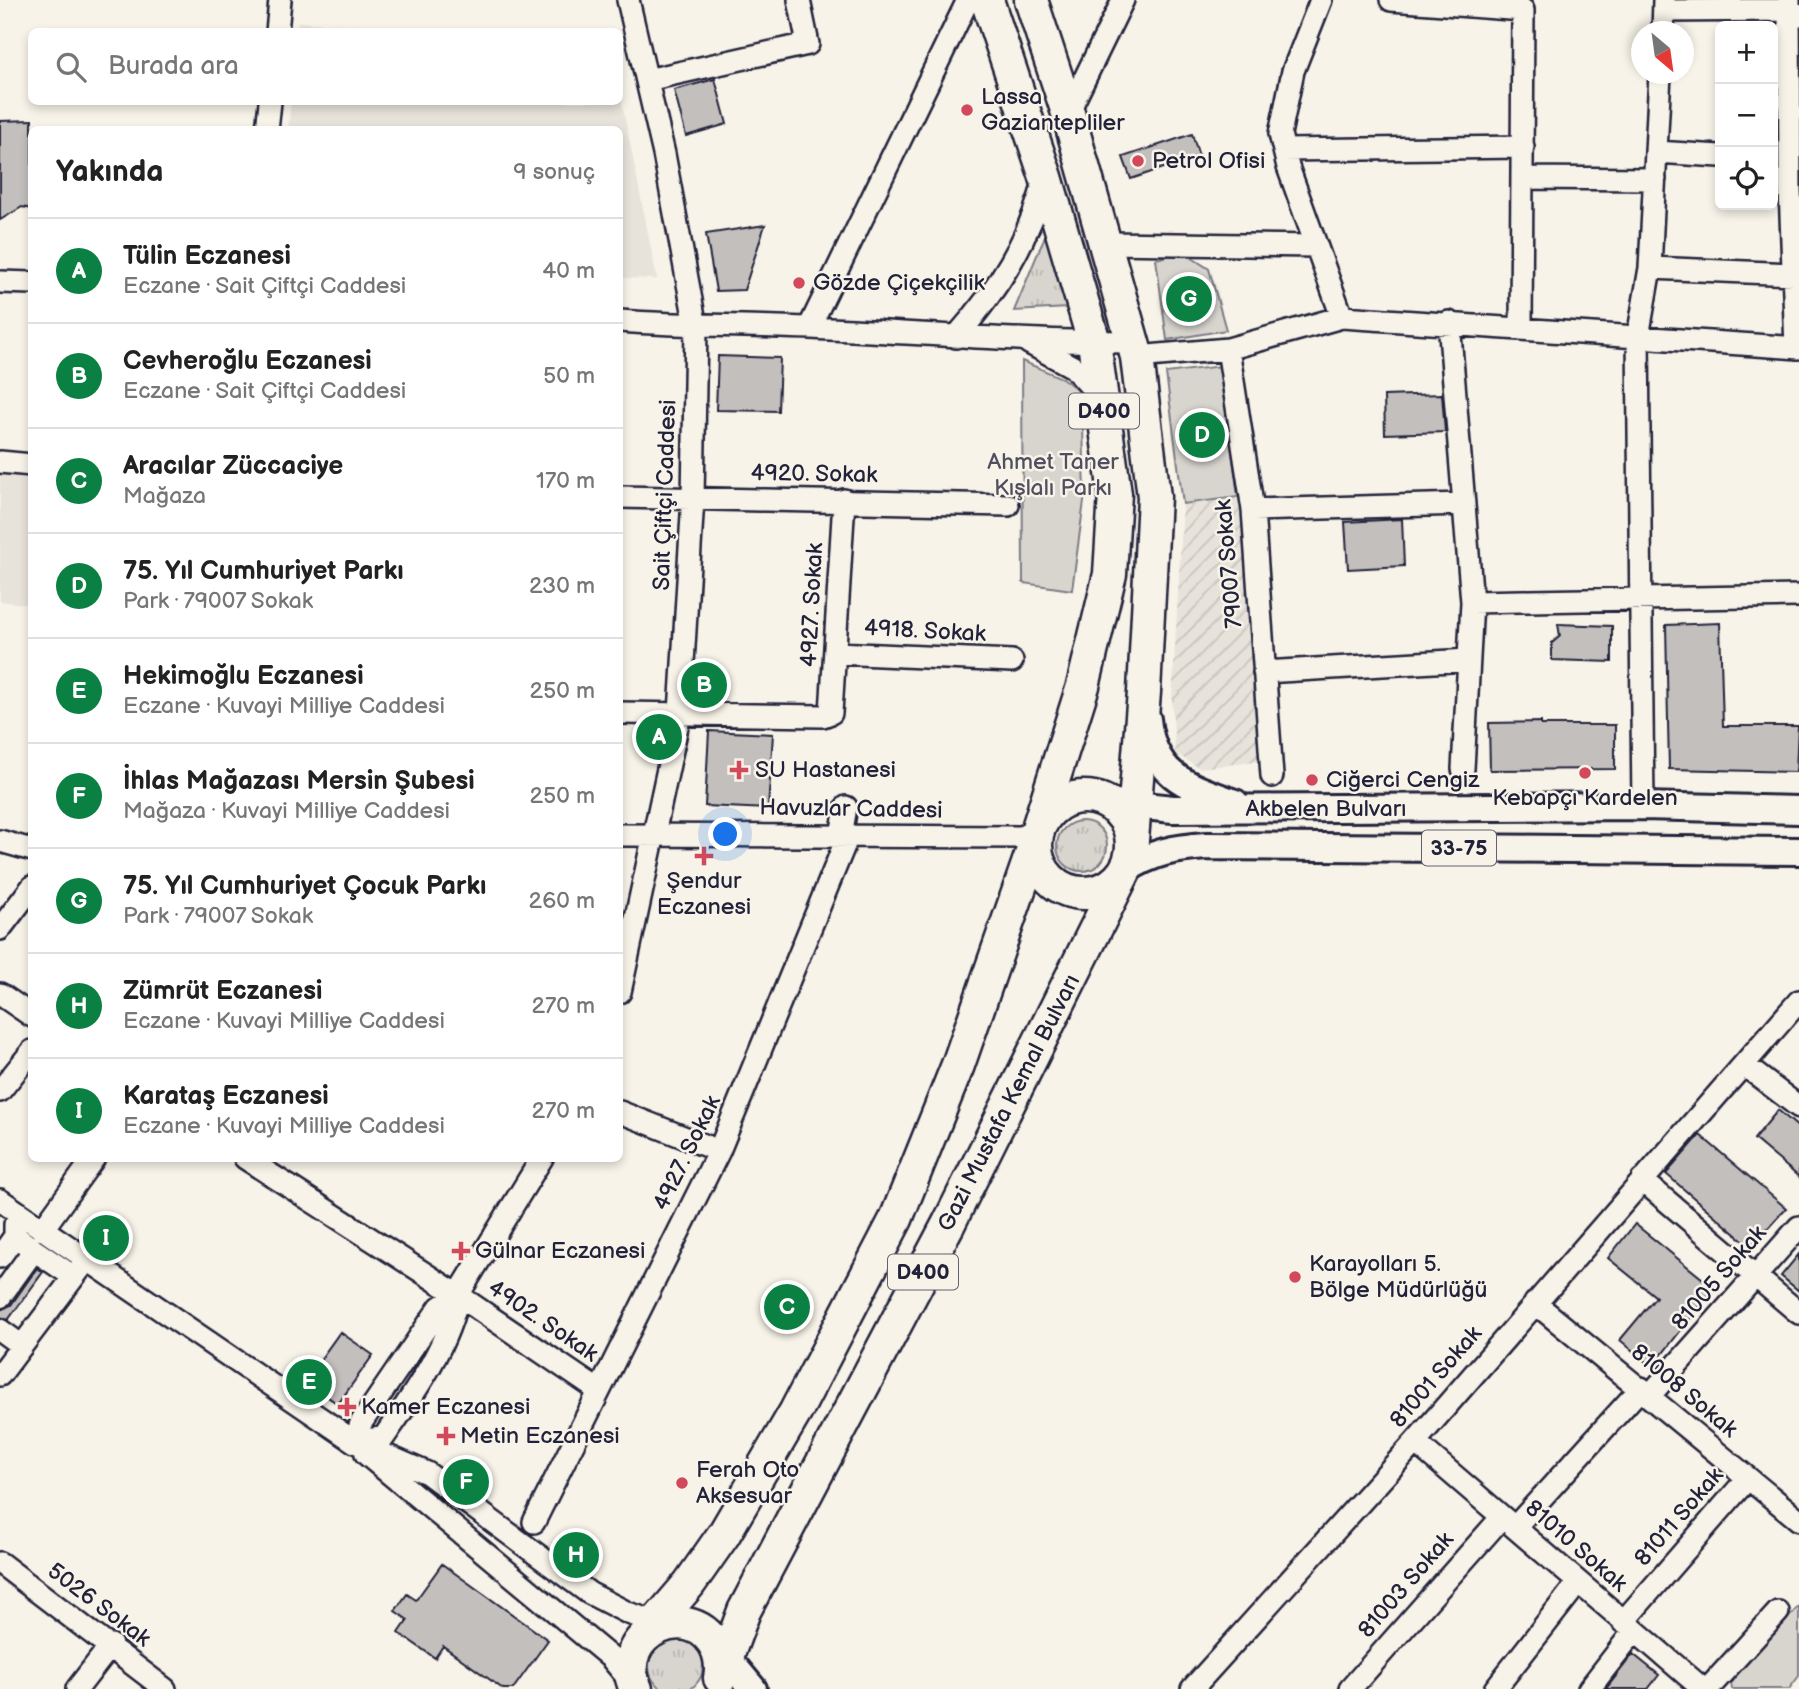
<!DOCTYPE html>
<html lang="tr">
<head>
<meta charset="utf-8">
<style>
  body { margin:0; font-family:"Balsamiq Sans",sans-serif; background:#f6f6f6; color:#222 }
  .controls { position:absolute; right:21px; top:21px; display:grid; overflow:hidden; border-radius:10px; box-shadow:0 4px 10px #0003 }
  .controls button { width:63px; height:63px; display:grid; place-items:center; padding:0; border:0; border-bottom:2px solid #e0e0e0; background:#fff; color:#222; font:35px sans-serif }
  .compass { position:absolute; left:1631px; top:21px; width:63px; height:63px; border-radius:50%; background:#fff; box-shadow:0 4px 10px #0003; rotate:151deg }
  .you { position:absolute; left:726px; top:835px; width:24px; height:24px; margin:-18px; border:5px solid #fff; border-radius:50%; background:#1a73e8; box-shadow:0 0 0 10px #1a73e833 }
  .badge { display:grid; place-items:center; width:46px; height:46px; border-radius:50%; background:#0b8043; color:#fff; font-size:23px; font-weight:700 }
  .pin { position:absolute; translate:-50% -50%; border:4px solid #fff; box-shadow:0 2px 7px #0006 }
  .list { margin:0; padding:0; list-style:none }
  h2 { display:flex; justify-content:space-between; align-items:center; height:91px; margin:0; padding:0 28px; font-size:30px }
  h2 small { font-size:23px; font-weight:400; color:#767676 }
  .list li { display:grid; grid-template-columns:46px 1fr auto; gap:21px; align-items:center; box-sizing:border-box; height:105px; padding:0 28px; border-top:2px solid #e0e0e0 }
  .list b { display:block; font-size:26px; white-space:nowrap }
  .list p { margin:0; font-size:23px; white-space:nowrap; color:#767676 }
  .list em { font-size:23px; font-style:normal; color:#767676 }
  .icon { flex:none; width:38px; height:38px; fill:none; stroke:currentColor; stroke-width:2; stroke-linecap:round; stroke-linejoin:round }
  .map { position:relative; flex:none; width:1799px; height:1689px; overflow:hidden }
  .search { position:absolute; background:#fff; box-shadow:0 4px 10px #0003; left:28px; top:28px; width:595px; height:77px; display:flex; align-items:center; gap:18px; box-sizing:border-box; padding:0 24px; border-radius:10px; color:#767676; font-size:26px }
  .panel { position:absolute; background:#fff; box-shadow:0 4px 10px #0003; left:28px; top:126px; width:595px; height:1036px; border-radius:10px }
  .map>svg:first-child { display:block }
</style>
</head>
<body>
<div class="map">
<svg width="1799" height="1689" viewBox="0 0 1799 1689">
  <defs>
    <pattern id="industrial-furrows" width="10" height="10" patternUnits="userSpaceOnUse" patternTransform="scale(1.75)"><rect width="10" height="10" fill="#e7e3db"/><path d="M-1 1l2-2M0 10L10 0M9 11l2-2" fill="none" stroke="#c6c2bd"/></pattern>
    <pattern id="grass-tufts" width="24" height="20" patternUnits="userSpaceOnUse" patternTransform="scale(1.75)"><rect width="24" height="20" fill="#d8d5cf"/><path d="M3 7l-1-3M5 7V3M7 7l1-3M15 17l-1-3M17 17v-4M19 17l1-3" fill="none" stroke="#b9b7b3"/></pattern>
  </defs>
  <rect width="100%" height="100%" fill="#f7f3e8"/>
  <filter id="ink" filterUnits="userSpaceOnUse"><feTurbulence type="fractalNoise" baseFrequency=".0143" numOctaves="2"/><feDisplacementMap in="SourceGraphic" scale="14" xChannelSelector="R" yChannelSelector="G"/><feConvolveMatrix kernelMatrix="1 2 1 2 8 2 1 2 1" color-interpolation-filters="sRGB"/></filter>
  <g filter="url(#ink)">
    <path fill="#e7e3db" d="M298,22L439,31H297Z
      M620,93L657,279L620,278V130L288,129L291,102H620Z
      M0,469L31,471V605L0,601Z"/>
    <path fill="url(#industrial-furrows)" d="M1242,498L1261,761L1199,768L1175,753L1172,700L1183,504Z"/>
    <path fill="url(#grass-tufts)" stroke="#7d7c85" stroke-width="2" d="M1047,231L1068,308L1014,311Z
      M1057 846a25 25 0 1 1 50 0a25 25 0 1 1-50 0Z
      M649 1666a27 27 0 1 1 54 0a27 27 0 1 1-54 0Z"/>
    <path fill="#d8d5cf" stroke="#7d7c85" stroke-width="2" d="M1183,252L1209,269L1226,330L1167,340L1156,259Z
      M1022,361L1062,378L1082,393L1085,494L1072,590L1023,583Z
      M1221,366L1238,497L1183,504L1166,373Z
      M1799,1606V1676L1789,1689H1732L1731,1683L1736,1675Z"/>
    <path fill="#c2bfbd" stroke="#22223b" stroke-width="2" d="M715,79L727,124L686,136L674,90Z
      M32,120V209L22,207L0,220V121Z
      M1192,134L1199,156L1131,179L1123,157Z
      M765,225L744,290L716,291L706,234Z
      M718,356L780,358L778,411L716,410Z
      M1442,394L1445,432L1385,434L1384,396Z
      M1402,519L1404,566L1348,569L1345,522Z
      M1720,623L1723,726H1798L1796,772L1669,769L1666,625Z
      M1558,624L1612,626V662L1552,660V643L1560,636Z
      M1541,722V725H1615V769L1490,770L1489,723Z
      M709,731L773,734L768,809L705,806Z
      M1778,1110L1799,1128V1177L1754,1139Z
      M1700,1135L1786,1208L1751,1247L1666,1174Z
      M1635,1224L1714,1288L1652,1367L1620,1340L1656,1297L1608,1258Z
      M1799,1254V1291L1781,1276Z
      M37,1268L43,1272L8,1320L0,1317V1310L11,1305Z
      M340,1332L373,1355L338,1404L305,1381Z
      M442,1564L548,1640L513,1689H503L443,1646L435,1658L399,1633L408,1620L395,1611L407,1594L416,1600Z
      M1633,1654L1659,1675L1648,1689H1606Z"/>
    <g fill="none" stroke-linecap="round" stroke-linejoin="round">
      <g stroke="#22223b" stroke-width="26">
        <path id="minor" d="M1321,0L1293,71L1280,134L1288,167L1342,317
          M1391,0L1523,10L1521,328
          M1789,0L1790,189L1796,348
          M1664,11L1789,10L1799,15
          M277,32L280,0
          M1663,32L1664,0
          M647,80L808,44L799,0
          M1068,113L1123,0
          M267,130L270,102
          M1284,150L1523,147
          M1656,152L1720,156
          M1522,178L1655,179
          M1107,243L1316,246
          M1650,268L1793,274
          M0,282L32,283
          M620,321C683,326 747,325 811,328C919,333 1027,342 1135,342
          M1449,322L1472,602L1463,769
          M809,328L968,0
          M956,337C999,288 1028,242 1045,179
          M1029,343L1073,367L1102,399
          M1228,349L1253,510L1272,776
          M1137,357L1228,349L1342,317L1799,348
          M0,462L32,465
          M620,497L1008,505
          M1253,510L1464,504
          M1472,602L1799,596
          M836,653L1012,661
          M1264,672L1468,660
          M620,713L823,716L831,713L844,500
          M1643,806L1638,337L1650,268L1660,74
          M620,835L1022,837L1038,828
          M841,836L846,807
          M0,841L32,850
          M0,929L32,887
          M620,992L680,713L693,498L696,327L664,154L628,0
          M0,994L32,1016
          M1744,1065L1799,1107
          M0,1091L32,1051
          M620,1112L719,1151
          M245,1158L458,1295L599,1391
          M1642,1180L1799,1313
          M0,1200L355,1442L427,1473L589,1593L628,1613L661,1624
          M42,1230L94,1158
          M34,1250L74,1277
          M0,1257L15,1236V1224
          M0,1297L34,1250L15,1236
          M1535,1303L1799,1520
          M0,1330L22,1346
          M0,1375L86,1261
          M1650,1395L1799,1227
          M355,1442L384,1437C413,1395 449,1345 458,1295L542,1158
          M355,1442L361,1423L440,1307L458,1295
          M1415,1442L1703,1689
          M366,1454L611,1658L633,1684
          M534,1522L719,1151L848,836
          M1515,1527L1641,1388
          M0,1563L165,1689
          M1623,1622L1748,1478
          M77,1689L111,1645
          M1192,1689L1415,1442L1799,1001
          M1350,1689L1502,1517
          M1495,1689L1577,1584
          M1589,1689L1634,1631
          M1708,1689L1778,1612"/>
      </g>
      <g stroke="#22223b" stroke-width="32">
        <path id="major" d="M1147,719C1153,777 1187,786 1235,803
          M1106,802L1173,809L1643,806L1799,810
          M1125,870C1153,852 1175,848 1207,846L1799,851
          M716,1645L753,1689"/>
      </g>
      <g stroke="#22223b" stroke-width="37">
        <path id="highway" d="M987,0L1046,177L1094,342L1115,494L1110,574L1083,686L1038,828
          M1031,0L1068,113L1137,357L1154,497L1144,692L1132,840
          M1036 845a48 48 0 1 1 96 0a48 48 0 1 1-96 0Z
          M648,1632L689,1584L724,1534L796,1411L896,1219L958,1065L1035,844
          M721,1673L744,1611L949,1223L1125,870
          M636,1689C609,1634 694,1594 718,1651C721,1660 722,1669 720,1678"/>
      </g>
      <use href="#minor" stroke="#f7f3e8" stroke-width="21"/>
      <use href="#major" stroke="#f7f3e8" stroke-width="26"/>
      <use href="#highway" stroke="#f7f3e8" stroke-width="32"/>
    </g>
  </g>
  <g fill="#d1495b" stroke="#f7f3e8" stroke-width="2.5">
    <circle cx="967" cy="110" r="7"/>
    <circle cx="1138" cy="161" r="7"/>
    <circle cx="799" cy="283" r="7"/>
    <path d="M735.5 759.5h7v7h7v7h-7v7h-7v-7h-7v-7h7z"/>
    <circle cx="1585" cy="773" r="7"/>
    <circle cx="1312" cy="780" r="7"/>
    <path d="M700.5 845.5h7v7h7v7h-7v7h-7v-7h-7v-7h7z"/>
    <path d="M457.5 1240.5h7v7h7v7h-7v7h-7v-7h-7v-7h7z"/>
    <circle cx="1295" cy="1277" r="7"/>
    <path d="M343.5 1396.5h7v7h7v7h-7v7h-7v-7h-7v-7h7z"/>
    <path d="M442.5 1425.5h7v7h7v7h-7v7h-7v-7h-7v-7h7z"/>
    <circle cx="682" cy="1483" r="7"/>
  </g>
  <g text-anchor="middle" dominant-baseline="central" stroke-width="5" stroke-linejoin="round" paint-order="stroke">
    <g fill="#f7f3e8" stroke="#62616f" stroke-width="2">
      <rect x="1069" y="393.5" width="70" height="35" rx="5"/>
      <rect x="1422" y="830.5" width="74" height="35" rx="5"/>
      <rect x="888" y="1254.5" width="70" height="35" rx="5"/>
    </g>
    <g font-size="21" font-weight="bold" fill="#22223b">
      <text x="1104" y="411">D400</text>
      <text x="1459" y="848">33-75</text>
      <text x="923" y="1272">D400</text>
    </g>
    <g font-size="23" fill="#22223b" stroke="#f7f3e8" text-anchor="start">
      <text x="981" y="97">Lassa<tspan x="981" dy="26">Gaziantepliler</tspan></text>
      <text x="1152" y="161">Petrol Ofisi</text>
      <text x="813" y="283">Gözde Çiçekçilik</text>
      <text x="755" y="770">SU Hastanesi</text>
      <text x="1326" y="780">Ciğerci Cengiz</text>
      <text x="1585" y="798" text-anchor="middle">Kebapçı Kardelen</text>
      <text x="704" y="881" text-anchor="middle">Şendur<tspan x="704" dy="26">Eczanesi</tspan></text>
      <text x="475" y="1251">Gülnar Eczanesi</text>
      <text x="1309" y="1264">Karayolları 5.<tspan x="1309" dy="26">Bölge Müdürlüğü</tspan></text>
      <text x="361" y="1407">Kamer Eczanesi</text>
      <text x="460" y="1436">Metin Eczanesi</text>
      <text x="696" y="1470">Ferah Oto<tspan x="696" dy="26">Aksesuar</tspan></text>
    </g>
    <g font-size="23" fill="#504f60" stroke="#f7f3e8">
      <text x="1053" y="462">Ahmet Taner<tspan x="1053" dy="26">Kışlalı Parkı</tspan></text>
    </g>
    <g font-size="23" fill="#22223b" stroke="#f7f3e8">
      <text transform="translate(814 474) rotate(1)">4920. Sokak</text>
      <text transform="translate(665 495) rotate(-88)">Sait Çiftçi Caddesi</text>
      <text transform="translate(1229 564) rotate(-95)">79007 Sokak</text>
      <text transform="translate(812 605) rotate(-87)">4927. Sokak</text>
      <text transform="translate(925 631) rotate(3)">4918. Sokak</text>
      <text transform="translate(851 809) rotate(1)">Havuzlar Caddesi</text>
      <text x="1326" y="809">Akbelen Bulvarı</text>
      <text transform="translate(1009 1103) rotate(-63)">Gazi Mustafa Kemal Bulvarı</text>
      <text transform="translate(687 1153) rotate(-64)">4927. Sokak</text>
      <text transform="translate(1719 1278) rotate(-49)">81005 Sokak</text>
      <text transform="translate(543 1321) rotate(34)">4902. Sokak</text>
      <text transform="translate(1436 1377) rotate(-49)">81001 Sokak</text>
      <text transform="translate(1684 1391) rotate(40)">81008 Sokak</text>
      <text transform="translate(1679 1517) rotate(-49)">81011 Sokak</text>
      <text transform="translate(1576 1546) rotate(41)">81010 Sokak</text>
      <text transform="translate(1406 1585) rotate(-49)">81003 Sokak</text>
      <text transform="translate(99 1605) rotate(37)">5026 Sokak</text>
    </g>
  </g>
</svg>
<div class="controls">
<button>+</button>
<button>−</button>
<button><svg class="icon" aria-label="locate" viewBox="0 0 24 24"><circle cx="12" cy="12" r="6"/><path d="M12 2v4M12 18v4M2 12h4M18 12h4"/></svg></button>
</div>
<svg class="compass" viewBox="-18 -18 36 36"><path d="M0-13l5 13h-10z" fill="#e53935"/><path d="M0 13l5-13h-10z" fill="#767676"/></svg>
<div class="you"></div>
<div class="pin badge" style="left:659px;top:737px">A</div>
<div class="pin badge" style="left:704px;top:685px">B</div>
<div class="pin badge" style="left:787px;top:1307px">C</div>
<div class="pin badge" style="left:1202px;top:435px">D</div>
<div class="pin badge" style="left:309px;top:1382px">E</div>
<div class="pin badge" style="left:466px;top:1482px">F</div>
<div class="pin badge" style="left:1189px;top:299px">G</div>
<div class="pin badge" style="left:576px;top:1555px">H</div>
<div class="pin badge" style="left:106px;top:1238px">I</div>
<div class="search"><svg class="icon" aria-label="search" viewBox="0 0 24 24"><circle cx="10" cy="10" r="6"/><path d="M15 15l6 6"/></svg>Burada ara</div>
<section class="panel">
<h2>Yakında<small>9 sonuç</small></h2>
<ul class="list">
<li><span class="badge">A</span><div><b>Tülin Eczanesi</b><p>Eczane · Sait Çiftçi Caddesi</p></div><em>40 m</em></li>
<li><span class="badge">B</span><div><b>Cevheroğlu Eczanesi</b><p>Eczane · Sait Çiftçi Caddesi</p></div><em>50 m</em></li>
<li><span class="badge">C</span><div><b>Aracılar Züccaciye</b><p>Mağaza</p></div><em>170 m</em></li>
<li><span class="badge">D</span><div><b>75. Yıl Cumhuriyet Parkı</b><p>Park · 79007 Sokak</p></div><em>230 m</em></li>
<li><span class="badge">E</span><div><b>Hekimoğlu Eczanesi</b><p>Eczane · Kuvayi Milliye Caddesi</p></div><em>250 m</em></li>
<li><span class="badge">F</span><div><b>İhlas Mağazası Mersin Şubesi</b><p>Mağaza · Kuvayi Milliye Caddesi</p></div><em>250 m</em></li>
<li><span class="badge">G</span><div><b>75. Yıl Cumhuriyet Çocuk Parkı</b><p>Park · 79007 Sokak</p></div><em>260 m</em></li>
<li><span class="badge">H</span><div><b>Zümrüt Eczanesi</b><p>Eczane · Kuvayi Milliye Caddesi</p></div><em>270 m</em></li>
<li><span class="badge">I</span><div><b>Karataş Eczanesi</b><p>Eczane · Kuvayi Milliye Caddesi</p></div><em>270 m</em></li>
</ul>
</section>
</div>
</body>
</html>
